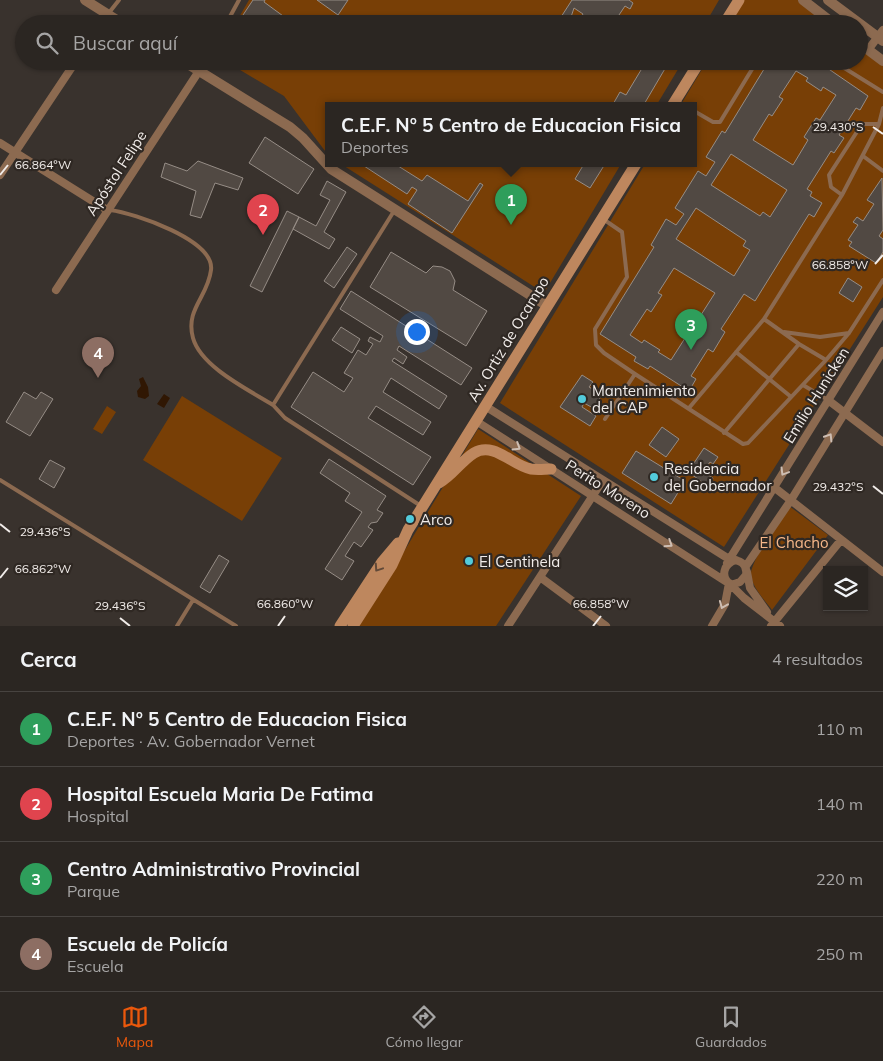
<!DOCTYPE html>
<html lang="es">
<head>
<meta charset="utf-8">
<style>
  body { margin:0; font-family:Mulish,sans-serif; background:#37322f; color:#f1f3f6 }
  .controls { position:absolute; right:15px; bottom:15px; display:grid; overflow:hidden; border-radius:0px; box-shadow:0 1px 4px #0004 }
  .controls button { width:45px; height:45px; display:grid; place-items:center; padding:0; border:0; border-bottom:1px solid #474340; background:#2b2622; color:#f1f3f6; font:25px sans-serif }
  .you { position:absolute; left:416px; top:331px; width:18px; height:18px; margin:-12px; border:4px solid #fff; border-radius:50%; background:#1a73e8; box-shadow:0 0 0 8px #1a73e833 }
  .badge { display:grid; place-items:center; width:32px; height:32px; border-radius:50%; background:#ea580c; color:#fff; font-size:16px; font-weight:700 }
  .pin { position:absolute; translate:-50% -41px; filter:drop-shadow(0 1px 2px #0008) }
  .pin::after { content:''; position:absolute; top:26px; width:18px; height:15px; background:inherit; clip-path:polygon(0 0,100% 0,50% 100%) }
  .popup { position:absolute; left:325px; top:102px; width:372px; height:65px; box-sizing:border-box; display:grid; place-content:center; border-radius:0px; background:#2b2622; filter:drop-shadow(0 1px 4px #0005); font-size:16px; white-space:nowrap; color:#a6a5a5 }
  .popup b { font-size:19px; color:#f1f3f6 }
  .popup::after { content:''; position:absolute; left:50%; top:100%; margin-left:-10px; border:10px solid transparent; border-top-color:#2b2622 }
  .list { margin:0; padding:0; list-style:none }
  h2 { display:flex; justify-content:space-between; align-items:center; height:65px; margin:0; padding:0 20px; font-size:21px }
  h2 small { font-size:16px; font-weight:400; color:#a6a5a5 }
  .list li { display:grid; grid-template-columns:32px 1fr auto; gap:15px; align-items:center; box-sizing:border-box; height:75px; padding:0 20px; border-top:1px solid #474340 }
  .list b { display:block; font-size:19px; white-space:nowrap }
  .list p { margin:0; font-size:16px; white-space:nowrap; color:#a6a5a5 }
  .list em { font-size:16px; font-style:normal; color:#a6a5a5 }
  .icon { flex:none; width:28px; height:28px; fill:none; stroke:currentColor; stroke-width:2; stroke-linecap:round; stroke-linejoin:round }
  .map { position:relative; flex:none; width:883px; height:626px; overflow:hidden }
  .search { position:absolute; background:#2b2622; box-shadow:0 1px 4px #0004; left:15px; right:15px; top:15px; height:55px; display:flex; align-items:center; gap:12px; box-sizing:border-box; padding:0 18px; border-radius:28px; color:#a6a5a5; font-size:19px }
  .sheet { height:365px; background:#2b2622 }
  nav { display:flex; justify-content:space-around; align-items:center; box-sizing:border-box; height:70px; border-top:1px solid #474340; background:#2b2622; font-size:14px; color:#a6a5a5 }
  nav a { display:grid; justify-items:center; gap:2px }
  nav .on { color:#ea580c }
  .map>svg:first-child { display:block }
</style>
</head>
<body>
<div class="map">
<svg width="883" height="626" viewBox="0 0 883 626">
  <rect width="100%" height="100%" fill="#39322d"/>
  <path fill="#783f06" d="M249,0H719L705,24H235Z
    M744,0H798L829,24H730Z
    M859,46L883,64V297L724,547L500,403L645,164H694V106H680L707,61H859Z
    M225,61H683L656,106H328V155L284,96Z
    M341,164H621L544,293Z
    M182,396L282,458L242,521L143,460Z
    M107,406L116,412L102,434L93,429Z
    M478,429L581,496L496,626H359Z
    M789,506L828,535L772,610C765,600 751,587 751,573C752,559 780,520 789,506Z"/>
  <path fill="#301703" d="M143,377L148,387L149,396L145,399L138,397L137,391L141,386L139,379Z
    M164,394L170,398L164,408L157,404Z"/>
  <path fill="#514943" stroke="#968d86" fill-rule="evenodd" d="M253,0H265L264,2L294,24H237Z
    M317,0H348L338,15Z
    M572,0H629L633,3L630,9L625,6L613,24H577L583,14L574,8L569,23L561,17Z
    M251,61H264L260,67Z
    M654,61L666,67L643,106H612L620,92L626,95L644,65L649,68Z
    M769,61H809L815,65L817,61L868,96L860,110L856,108L839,135L844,138L834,153L831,151L807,189L812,192L810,196L822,203L814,217L809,214L755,301L744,294L721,329L725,332L713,352L708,349L691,376L696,379L689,391L650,366L648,369L634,361L636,357L600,334L654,247L651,245L666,219L676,225L684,214L675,208L698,171L706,176L715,162L706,157L722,131L725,133ZM796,71L808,78L806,81L821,91L823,87L836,95L820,120L816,118L804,137L808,140L793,165L753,140L769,114L772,116L783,99L779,97ZM731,154L787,190L770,217L763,212L760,216L711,185ZM696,208L746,241L743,246L750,250L734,276L676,239ZM674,268L715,293L699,318L694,315L683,333L687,335L671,360L658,352L660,350L644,340L642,343L630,335L647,309L651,312L662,295L658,293Z
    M265,137L314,169L298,194L249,163Z
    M198,161L243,178L238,190L215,183L201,218L190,215L196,191L161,177L165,163L187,171Z
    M361,164H395L422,181L427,175L468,201L480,183L483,185L452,233L408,204L417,190L412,187L407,194Z
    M584,164H605L590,188L575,179Z
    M882,178L883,230L879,236L883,239V252L876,263L849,246L852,242L848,240L858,225L853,222L857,217L863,221L874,204L867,200Z
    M327,181L346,192L324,232L335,239L329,249L293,229L299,217L316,226L330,200L320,195Z
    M287,211L299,217L262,292L250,286Z
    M347,247L357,254L334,288L324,281Z
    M391,252L426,273L433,266L442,267L450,271L455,281L453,290L487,311L466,346L370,287Z
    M848,278L862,287L853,302L839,293Z
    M351,291L472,368L461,385L399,346L397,350L407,357L403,364L394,358L392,361L447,396L439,409L391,378L383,392L431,422L423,435L376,406L368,418L431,457L413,485L291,407L313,372L344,392L353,378L344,373L358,350L366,355L373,344L368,341L370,337L380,342L383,336L340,309Z
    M341,327L360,339L352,353L332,340Z
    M582,375L593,382L589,387L602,395L593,408L584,403L582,407L596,416L590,426L560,407Z
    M24,392L36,399L41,392L53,399L30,436L6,422Z
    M662,427L679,439L666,457L649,445Z
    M704,448L718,457L713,464L710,462L703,472L713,478L708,486L688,472Z
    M636,451L685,481L671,504L622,473Z
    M329,459L386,496L377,510L383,513L377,522L371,523L368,527L373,530L361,547L354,542L345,556L354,561L342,580L325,569L362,512L345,501L350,493L320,473Z
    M50,460L65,468L54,488L39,479Z
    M219,555L229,561L210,593L200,587Z"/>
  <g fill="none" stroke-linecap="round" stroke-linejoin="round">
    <path stroke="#8c6a50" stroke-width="4" d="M108,14L119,0
      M226,24L239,0
      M833,61L883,92
      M199,70L205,61
      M677,101L685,106
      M694,111L713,122H720L757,61
      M863,156L883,171
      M842,195L831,187L829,175L862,124H879
      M110,210C134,213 215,240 211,270C208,297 185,309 193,338C201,367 249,390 273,405L394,211
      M603,219L622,232L627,277L595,329L596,345L604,353L635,374L743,444L748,443L826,360L799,344L764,319
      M784,332L820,337L849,333
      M736,352L790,396
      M826,360L849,333L883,280
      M803,385L828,400
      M273,405L285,418L421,506
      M689,408L764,319L842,195L879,124L883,108
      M605,419L635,374
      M724,433L799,344
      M0,480L236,626
      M177,626L193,600"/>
    <path stroke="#8c6a50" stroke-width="8" d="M102,24L108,15
      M868,50L883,30
      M0,143L107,210
      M0,175L76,61
      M56,290L199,71
      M828,400L883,442
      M485,406L729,559C739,560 748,563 746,575L740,582L731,585C720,577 723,564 736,560
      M476,421L725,581
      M775,488L883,572
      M727,563L883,312
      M746,566L791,500L883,351
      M747,572L750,588L767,612
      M540,577L606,626
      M731,585L744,598L780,626
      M508,626L603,480
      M712,626L725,604L729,583
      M771,626L841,540"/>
    <path stroke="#8c6a50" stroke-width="10" d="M85,0L123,24
      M803,0L834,24
      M828,0L883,41
      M859,43L883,61
      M183,61L290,127L303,138L331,169L546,305"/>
    <path stroke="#be875e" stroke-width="11" d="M724,24L739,0
      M672,106L700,61
      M439,483C453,475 461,461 474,453C494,441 513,466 531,469C538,470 545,469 551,469
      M340,626L382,562L398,543
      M353,626L392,565L408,530L636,164"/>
  </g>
  <defs><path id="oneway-chevron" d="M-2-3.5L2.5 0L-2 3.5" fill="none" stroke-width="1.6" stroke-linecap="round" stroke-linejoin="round" transform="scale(1.25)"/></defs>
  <g stroke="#cebeb3">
    <use href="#oneway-chevron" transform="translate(829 437) rotate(-58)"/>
    <use href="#oneway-chevron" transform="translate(517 447) rotate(32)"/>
    <use href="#oneway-chevron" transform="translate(784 472) rotate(121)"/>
    <use href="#oneway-chevron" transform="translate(669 544) rotate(33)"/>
    <use href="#oneway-chevron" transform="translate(723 605) rotate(112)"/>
  </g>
  <use stroke="#614938" href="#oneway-chevron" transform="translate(378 568) rotate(124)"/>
  <path fill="none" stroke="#f1ece9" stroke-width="2" d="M873,127L883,134M0,175L8,165M875,264L883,255M873,486L883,494M0,524L10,532M0,578L8,568M120,618L130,626M278,626L285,616M593,626L601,616"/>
  <g fill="#53cbdb" stroke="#2f2823" stroke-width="2">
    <circle cx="582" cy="399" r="5"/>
    <circle cx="654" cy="477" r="5"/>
    <circle cx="410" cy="519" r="5"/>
    <circle cx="469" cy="561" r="5"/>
  </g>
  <g text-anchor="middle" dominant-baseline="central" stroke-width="4.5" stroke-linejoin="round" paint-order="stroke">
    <g font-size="15" fill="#f1ece9" stroke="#2f2823">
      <text transform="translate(116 173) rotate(-57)">Apóstol Felipe</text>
      <text transform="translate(508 339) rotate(-59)">Av. Ortiz de Ocampo</text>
      <text transform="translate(816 395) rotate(-58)">Emilio Hunicken</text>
      <text transform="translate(608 489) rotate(32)">Perito Moreno</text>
    </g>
    <g font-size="15" fill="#f1ece9" stroke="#2f2823" text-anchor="start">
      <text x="592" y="390">Mantenimiento<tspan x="592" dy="17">del CAP</tspan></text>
      <text x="664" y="468">Residencia<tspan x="664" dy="17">del Gobernador</tspan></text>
      <text x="420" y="519">Arco</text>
      <text x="479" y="561">El Centinela</text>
    </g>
    <g font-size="15" fill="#f5b688" stroke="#2f2823">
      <text x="794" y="542">El Chacho</text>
    </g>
  </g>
  <g font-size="12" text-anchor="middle" fill="#f1ece9" stroke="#2f2823" stroke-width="4.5" stroke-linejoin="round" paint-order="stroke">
    <text x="838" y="131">29.430°S</text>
    <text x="43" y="169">66.864°W</text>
    <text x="840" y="269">66.858°W</text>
    <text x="838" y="491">29.432°S</text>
    <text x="45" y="536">29.436°S</text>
    <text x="43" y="573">66.862°W</text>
    <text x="285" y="608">66.860°W</text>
    <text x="601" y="608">66.858°W</text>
    <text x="120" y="610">29.436°S</text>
  </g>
</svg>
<div class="controls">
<button><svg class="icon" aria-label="layers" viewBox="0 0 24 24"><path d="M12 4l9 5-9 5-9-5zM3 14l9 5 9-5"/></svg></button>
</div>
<div class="you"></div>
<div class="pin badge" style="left:511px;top:225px;background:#2e9e5b">1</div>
<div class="popup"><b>C.E.F. N° 5 Centro de Educacion Fisica</b>Deportes</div>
<div class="pin badge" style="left:263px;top:235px;background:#e0444e">2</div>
<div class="pin badge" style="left:691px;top:350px;background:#2e9e5b">3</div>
<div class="pin badge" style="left:98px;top:378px;background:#8d6e63">4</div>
<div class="search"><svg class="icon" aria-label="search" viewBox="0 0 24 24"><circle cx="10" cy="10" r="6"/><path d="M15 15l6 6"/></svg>Buscar aquí</div>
</div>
<section class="sheet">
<h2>Cerca<small>4 resultados</small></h2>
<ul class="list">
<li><span class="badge" style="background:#2e9e5b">1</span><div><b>C.E.F. N° 5 Centro de Educacion Fisica</b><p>Deportes · Av. Gobernador Vernet</p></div><em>110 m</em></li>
<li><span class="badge" style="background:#e0444e">2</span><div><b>Hospital Escuela Maria De Fatima</b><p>Hospital</p></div><em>140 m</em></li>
<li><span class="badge" style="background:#2e9e5b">3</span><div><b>Centro Administrativo Provincial</b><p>Parque</p></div><em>220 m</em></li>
<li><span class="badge" style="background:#8d6e63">4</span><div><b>Escuela de Policía</b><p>Escuela</p></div><em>250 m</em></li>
</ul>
</section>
<nav>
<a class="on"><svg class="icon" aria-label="map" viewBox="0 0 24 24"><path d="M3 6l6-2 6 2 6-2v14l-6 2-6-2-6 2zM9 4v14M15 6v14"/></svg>Mapa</a>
<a><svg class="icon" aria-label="directions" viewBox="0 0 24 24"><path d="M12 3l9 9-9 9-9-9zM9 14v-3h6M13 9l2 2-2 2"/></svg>Cómo llegar</a>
<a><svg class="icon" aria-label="saved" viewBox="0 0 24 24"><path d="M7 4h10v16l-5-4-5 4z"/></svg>Guardados</a>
</nav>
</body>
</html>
